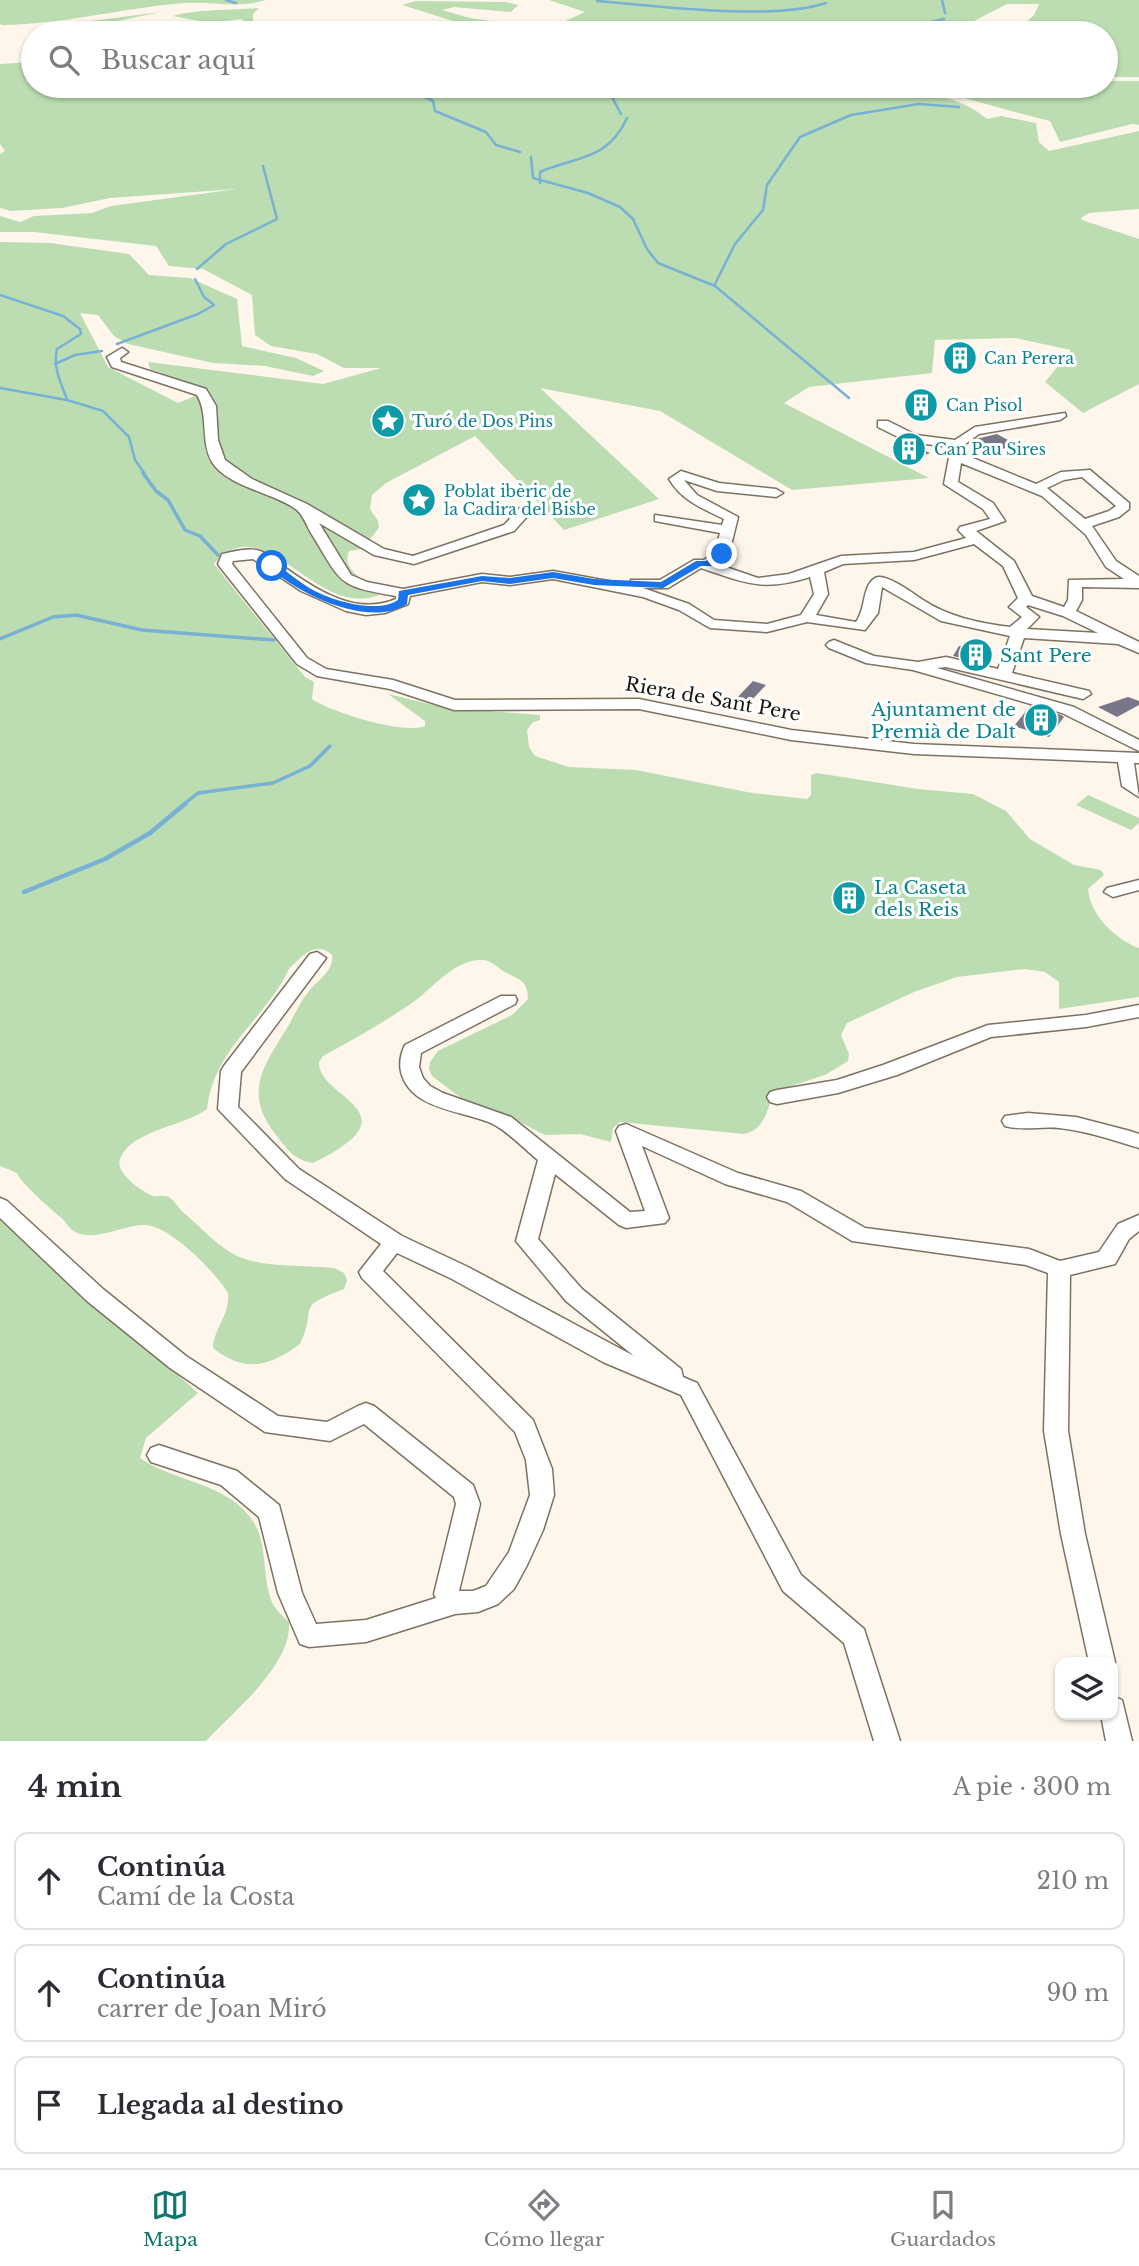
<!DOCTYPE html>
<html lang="es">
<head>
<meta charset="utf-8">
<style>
  body { margin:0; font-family:"Libre Baskerville",serif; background:#f7f7f7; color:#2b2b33 }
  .controls { position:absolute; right:21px; bottom:21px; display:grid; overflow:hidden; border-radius:14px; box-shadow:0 2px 5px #0004 }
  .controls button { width:63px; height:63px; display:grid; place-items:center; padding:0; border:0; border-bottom:2px solid #e1e1e2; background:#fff; color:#2b2b33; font:35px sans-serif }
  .stop { position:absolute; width:21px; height:21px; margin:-16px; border:5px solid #1a73e8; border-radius:50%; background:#fff }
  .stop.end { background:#1a73e8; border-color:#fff; box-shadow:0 2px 7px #0008 }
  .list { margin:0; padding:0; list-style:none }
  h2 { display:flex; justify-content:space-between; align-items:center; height:91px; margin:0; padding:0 28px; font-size:30px }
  h2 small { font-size:23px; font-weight:400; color:#7c7c81 }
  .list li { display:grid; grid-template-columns:46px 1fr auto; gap:21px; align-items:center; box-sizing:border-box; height:98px; margin:0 14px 14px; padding:0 14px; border:2px solid #e1e1e2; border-radius:14px }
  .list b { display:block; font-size:26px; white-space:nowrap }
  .list p { margin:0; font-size:23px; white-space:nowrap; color:#7c7c81 }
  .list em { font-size:23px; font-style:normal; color:#7c7c81 }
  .icon { flex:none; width:38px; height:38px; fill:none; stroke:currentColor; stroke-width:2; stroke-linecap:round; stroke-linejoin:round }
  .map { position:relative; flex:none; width:1139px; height:1741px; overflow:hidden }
  .search { position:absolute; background:#fff; box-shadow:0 2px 5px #0004; left:21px; right:21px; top:21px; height:77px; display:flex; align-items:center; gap:18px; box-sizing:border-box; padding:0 24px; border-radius:38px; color:#7c7c81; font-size:26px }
  .sheet { height:427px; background:#fff }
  nav { display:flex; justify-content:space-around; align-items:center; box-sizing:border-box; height:98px; border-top:2px solid #e1e1e2; background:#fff; font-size:19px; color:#7c7c81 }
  nav a { display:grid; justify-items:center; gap:4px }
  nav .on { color:#0f766e }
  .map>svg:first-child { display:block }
</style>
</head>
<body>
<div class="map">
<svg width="1139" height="1741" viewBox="0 0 1139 1741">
  <rect width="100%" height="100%" fill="#fef6eb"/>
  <path fill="#bcddb2" d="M0,0H265C239,9 212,1 185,3C123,8 64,24 2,25L0,24Z
    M549,0H1139V77H1106V33H1020L1019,29L1034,15L1039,4H1007L970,23L886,33H468L453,21L402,5L416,1L506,2L518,5L511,12L454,7L442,10L470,18L548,29L585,12Z
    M259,8L253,14V22H245L241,19L209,23L173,16C196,9 233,10 259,8Z
    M161,12L113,22L94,30L70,33L67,24Z
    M33,62V86H844C890,92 949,86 987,119L1001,116L1036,123L1039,142L1049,151L1139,131V209L1089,213L1081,218L1082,220L1139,239V384L1083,413L1045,382L1071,350L1015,338L935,340L932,373L809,387L784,403L929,478L792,490L660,411L540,388L659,499L564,530L475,436L386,483L372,495L370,509L378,521L379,528L362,549L349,551C341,571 365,582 382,585L379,595C316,621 264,504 214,564L305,677L314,682L312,699C331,712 403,735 425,726V721L388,694L446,708L540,715V720L533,722L527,730L529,747L535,756L569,767L636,770L752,793L807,799L811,795V775L817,773L918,789L973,794L1006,811L1030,839L1074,865L1101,870L1104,875L1088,889C1090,915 1115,939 1139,948V997L1059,1009V982L1045,972L1025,969L957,977L914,992L847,1023L841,1035L849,1054L848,1061L825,1075L773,1092C768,1110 764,1130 744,1134L620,1122L613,1128L611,1142L580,1134L545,1135L500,1112L461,1098L432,1076L429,1069L430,1062L438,1051L512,1015L528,999C528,982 521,980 507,973C496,968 493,959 479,960C453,961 432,989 412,1003C384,1022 353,1040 323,1056L319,1062C317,1099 420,1111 313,1163C294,1160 287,1149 276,1135C243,1093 263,1067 287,1028C295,1015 300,1001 310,990C319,979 334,971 332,955C315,940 301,957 289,969C265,1020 214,1048 207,1109C185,1126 131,1130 120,1159C115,1173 141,1191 153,1196C158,1197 164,1195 169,1197C174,1200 179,1209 184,1213C203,1229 223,1253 248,1260C275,1267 306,1265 334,1268L344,1273L347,1280L344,1289C292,1309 319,1305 300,1344C269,1367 244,1373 213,1348C214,1328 230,1315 228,1293C216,1273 169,1224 144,1225C122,1225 97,1242 75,1232C69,1229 66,1221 60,1217C46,1205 33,1193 21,1180L17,1173L0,1166V242L50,243L129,254L149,275L190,278L237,299L242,346L296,358L324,371L313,376L265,366L213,363L128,344L114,336L98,315L80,313L108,367L178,403L210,390L150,369L148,362L323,384L381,368H344L317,354L271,346L255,335L252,295L203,269L169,266L156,246L34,232H0V216L20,222L34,216L92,213L111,206L237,189L110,198L62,208L11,211L0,208V154L5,151L0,144V64Z
    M1106,81H1139V125L1132,124L1060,142L1050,121C1003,110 958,94 910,86H1106Z
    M1088,795L1139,818V823L1131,830L1076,805Z
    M0,1215L198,1393L146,1438L140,1458C176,1483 227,1482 253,1521C269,1545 261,1583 274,1606C278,1612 284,1617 289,1622C292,1665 234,1711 206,1741H0Z"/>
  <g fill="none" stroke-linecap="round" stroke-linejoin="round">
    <path stroke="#78b1d4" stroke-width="2.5" d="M226,0L236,3
      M942,0L945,13
      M597,1C657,6 771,21 826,3
      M923,24L944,19
      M407,86L413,92L433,101L435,111L486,132L496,145L520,152
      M606,86L621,114
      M531,157L533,178L588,193L620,207L633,219L647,249L658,263L715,286L849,398
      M540,183V172C578,156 608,160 627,118
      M197,269L226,244L277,219L263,166
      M715,284L735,244L763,210L767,185L800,137L851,115L919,104L959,107
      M0,295L63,316L80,329L81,334L57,349C53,367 60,382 67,399
      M117,344L198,314L214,305L204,297L195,279
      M55,364L75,355L102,351
      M0,388L67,400L103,411L129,437L135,460L145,474"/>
    <path stroke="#78b1d4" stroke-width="3.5" d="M143,473L156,491L168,500L185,530L200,536L218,555
      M0,639L53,617L76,615L142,630L274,640
      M183,805L198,793L273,783L310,766L330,746"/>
    <path stroke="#78b1d4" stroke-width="4.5" d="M24,892L105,859L150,833L186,803"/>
  </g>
  <path fill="#787688" d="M997,434L1017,445L994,451L976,439Z
    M907,445L916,446L930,453L910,461L891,451Z
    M959,646L965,647L992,652L984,663L953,656Z
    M753,681L766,685L748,704L735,700Z
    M1128,697L1139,701V705L1117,717L1098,707Z
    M1030,706L1061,715L1064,717L1049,737L1014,726Z"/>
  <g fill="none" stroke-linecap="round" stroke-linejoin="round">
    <g stroke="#7d7262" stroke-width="3">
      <path id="minor" d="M122,348L128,352L120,358L121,362L206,389L216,406L218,440L225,460L252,479L307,504L384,549L413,556L504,525L520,508L525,507L532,511L514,531L414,564L374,555L319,523L351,575L367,582L403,589L482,574L510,577L553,571L630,585L631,580H660L694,560H704L715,552L720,533L655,521V515L722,525L724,519C702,508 682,501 669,479L681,471L719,483L776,489L783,493L776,497L717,491L684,480L697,495L738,517L729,554L717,564L758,578L789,574L841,556L914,552L966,538L958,530L960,527L990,519L983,509L944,484L951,447L908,442L878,427V421H888L916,435L955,440L975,427L1065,413L1066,416L1060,420L979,434L964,445L963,454L1036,484L1061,472L1090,470L1129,503V509L1119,517L1092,526L1116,561L1139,576V588L1082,587V600L1076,611L1139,642V653L1118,644L1024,638L1012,673L1089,691L1091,694L1083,699L946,667L937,668L1074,707L1139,740V751L1062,713L913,670L866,663L829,648L826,645L829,642L834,640L874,656L918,662L946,657L998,669L1010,636L941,621L882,587L878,613L865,630L807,622L767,632L710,628L679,610L643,597L553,579L510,585L482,582L410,596L408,604L385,613L366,615L346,611L301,591L253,559L233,561L232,564L307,658L326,669L393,680L455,700L639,699L791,730L914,744L1139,753V763H1134L1139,797L1122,786L1118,762L914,754L791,740L639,709L454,710L390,689L317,676L297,664L220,567L218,564L222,554C232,552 250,547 260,551C269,554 278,563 287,569C318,591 357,616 396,599V596C336,586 342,583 311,533C307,526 303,515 297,510C278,494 227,487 212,462C200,441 209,415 197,395L112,367L107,357ZM961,463L1042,496L1086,535L1106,567L1124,579L1069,580L1068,600L1064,607L1032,596L1014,561L976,531L1005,521L993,503L958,482ZM1082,477L1116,506L1109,511L1085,519L1047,488L1064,480ZM974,544L1003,566L1018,598L1009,607L1022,617L1010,627C979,623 949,617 923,600C914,594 885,572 875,578C862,586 866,609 856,622L816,615L828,594L824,572L843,564L914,560ZM701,568C746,583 762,592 810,577L814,594L801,615L767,624L714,620L689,604L643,588H668ZM1028,605L1063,616L1098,633L1027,629L1039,617L1026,607Z
        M1139,880V890L1113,897L1104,892L1107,888Z
        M317,952L326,958L241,1072L238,1107L299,1169L402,1236L468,1267L634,1356L566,1301L516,1241L538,1160C523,1148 509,1132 491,1123C461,1110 411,1110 401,1072C399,1063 401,1053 405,1045L501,996H515L517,1000L515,1004L421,1053L419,1067L423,1078L430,1086L443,1093L511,1117L630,1212L645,1211L616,1131L619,1126L626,1124L738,1173L801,1191L865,1228L1029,1249L1060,1261L1099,1252L1118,1224L1139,1215V1231L1129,1239L1115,1264L1070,1275L1068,1431L1085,1534L1115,1662L1113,1666V1662H1089L1061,1534L1044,1431L1048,1273L1026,1265L852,1241L787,1202L725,1184L642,1146L669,1218L665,1223L626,1228L619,1225L555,1174L538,1239L582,1289L681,1369L683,1377L697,1383L801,1575L864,1629L900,1741H874L844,1643L783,1591L681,1395L603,1362L452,1279L397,1253L383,1271L533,1420L552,1469L554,1495L543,1530L527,1565L514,1589L498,1604L478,1612L455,1614L366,1642L309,1647L300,1644L278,1593L259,1517L221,1485L151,1462L147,1455L151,1448L159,1445L237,1471L279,1505L302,1593L316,1624L366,1620L436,1598L434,1594L456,1504L454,1497L364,1424L330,1441L265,1432L170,1368L87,1301L0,1218V1198L7,1201L103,1289L186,1356L278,1416L327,1422L358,1406L366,1403L374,1406L473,1485L480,1504L459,1591H473L486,1586L509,1552L530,1495L526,1460L515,1432L362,1278L359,1272L381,1244L285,1179L218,1109L221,1071L224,1066L310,954Z
        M1139,1005V1017L1086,1027L991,1037L897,1075L838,1093L777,1104L770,1102L767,1097L770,1092L777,1090L837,1080L883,1065L988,1025L1086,1015Z
        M1028,1113L1076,1117L1130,1131L1139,1134V1148C1113,1140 1087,1131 1059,1128C1042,1126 1022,1131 1005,1126L1002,1121L1005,1116Z
        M1113,1696L1122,1700L1132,1741H1106L1101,1715H1113Z"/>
    </g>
    <use href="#minor" fill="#fff" fill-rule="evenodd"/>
  </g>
  <path fill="#1a73e8" d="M722,551L726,554L725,556L711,566H701L663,588L594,585L553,578L510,584L482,581L408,595L407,604C370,629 297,594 268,566L276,564C288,572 300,583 313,590C333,601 378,614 398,600L399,591L482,576L510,578L553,572L594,579L661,582L696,561H706Z"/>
  <defs>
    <g id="building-disc" transform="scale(1.75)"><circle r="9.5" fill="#0f9aa8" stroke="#fff"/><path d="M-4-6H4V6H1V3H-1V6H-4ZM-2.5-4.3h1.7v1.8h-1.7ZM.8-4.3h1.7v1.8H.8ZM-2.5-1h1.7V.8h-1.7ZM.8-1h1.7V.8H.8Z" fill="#fff"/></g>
    <g id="sight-disc" transform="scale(1.75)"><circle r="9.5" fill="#0f9aa8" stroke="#fff"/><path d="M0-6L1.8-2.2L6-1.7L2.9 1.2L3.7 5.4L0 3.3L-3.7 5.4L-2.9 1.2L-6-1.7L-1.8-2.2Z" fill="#fff"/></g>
  </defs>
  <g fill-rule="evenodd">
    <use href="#building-disc" x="960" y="358"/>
    <use href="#building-disc" x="921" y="405"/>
    <use href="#sight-disc" x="388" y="421"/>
    <use href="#building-disc" x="909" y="449"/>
    <use href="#sight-disc" x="419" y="500"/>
    <use href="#building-disc" x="976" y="655"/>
    <use href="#building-disc" x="1041" y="720"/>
    <use href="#building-disc" x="849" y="898"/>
  </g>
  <g text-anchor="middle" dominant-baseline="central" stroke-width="6" stroke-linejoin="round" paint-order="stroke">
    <g font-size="16" fill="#0d838f" stroke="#fff" text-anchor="start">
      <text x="984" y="358">Can Perera</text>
      <text x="946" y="405">Can Pisol</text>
      <text x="412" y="421">Turó de Dos Pins</text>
      <text x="934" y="449">Can Pau Sires</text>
      <text x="444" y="491">Poblat ibèric de<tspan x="444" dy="18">la Cadira del Bisbe</tspan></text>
    </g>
    <g font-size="19" fill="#0d838f" stroke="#fff" text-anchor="start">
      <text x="1000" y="655">Sant Pere</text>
      <text x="1016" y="709" text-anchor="end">Ajuntament de<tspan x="1016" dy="22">Premià de Dalt</tspan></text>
      <text x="874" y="887">La Caseta<tspan x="874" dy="22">dels Reis</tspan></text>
    </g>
    <g font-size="19" fill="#1a160f" stroke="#fff">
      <text transform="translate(713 699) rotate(10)">Riera de Sant Pere</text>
    </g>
  </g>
</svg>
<div class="controls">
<button><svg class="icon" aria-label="layers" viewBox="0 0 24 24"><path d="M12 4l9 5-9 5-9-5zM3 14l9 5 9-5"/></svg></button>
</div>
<div class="stop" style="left:272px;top:566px"></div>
<div class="stop end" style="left:722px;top:554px"></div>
<div class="search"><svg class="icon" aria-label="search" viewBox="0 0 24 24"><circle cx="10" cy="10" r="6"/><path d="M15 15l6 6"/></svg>Buscar aquí</div>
</div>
<section class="sheet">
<h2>4 min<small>A pie · 300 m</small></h2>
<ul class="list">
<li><svg class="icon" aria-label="ahead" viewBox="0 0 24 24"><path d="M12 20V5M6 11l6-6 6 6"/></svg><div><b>Continúa</b><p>Camí de la Costa</p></div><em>210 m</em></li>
<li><svg class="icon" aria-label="ahead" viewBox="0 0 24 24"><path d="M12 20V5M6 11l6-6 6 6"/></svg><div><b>Continúa</b><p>carrer de Joan Miró</p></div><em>90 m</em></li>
<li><svg class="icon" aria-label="arrive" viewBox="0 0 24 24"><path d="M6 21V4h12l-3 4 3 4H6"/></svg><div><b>Llegada al destino</b></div></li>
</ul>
</section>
<nav>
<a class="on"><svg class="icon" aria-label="map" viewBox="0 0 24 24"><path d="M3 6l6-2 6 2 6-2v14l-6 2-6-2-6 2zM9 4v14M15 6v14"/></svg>Mapa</a>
<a><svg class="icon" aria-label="directions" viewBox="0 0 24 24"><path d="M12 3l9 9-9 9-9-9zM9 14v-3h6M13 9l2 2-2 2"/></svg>Cómo llegar</a>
<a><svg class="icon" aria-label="saved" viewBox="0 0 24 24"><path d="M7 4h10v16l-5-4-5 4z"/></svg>Guardados</a>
</nav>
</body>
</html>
